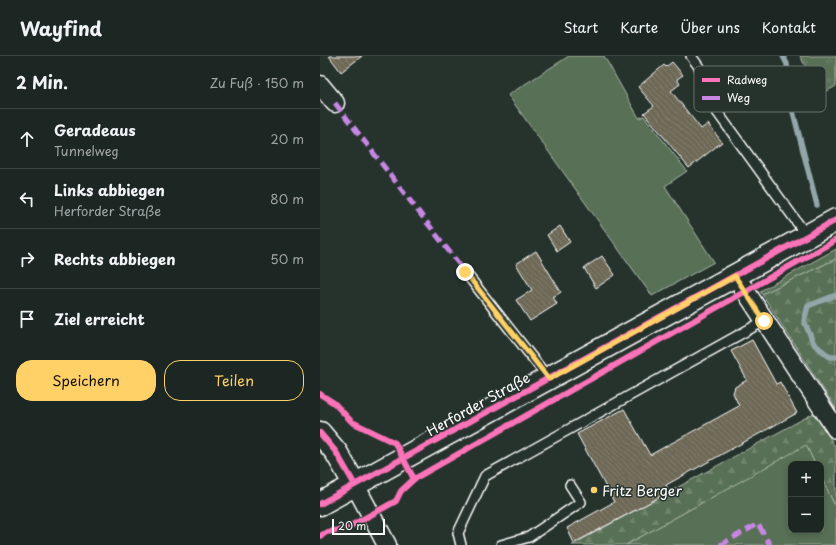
<!DOCTYPE html>
<html lang="de">
<head>
<meta charset="utf-8">
<style>
  body { margin:0; font-family:"Playpen Sans",sans-serif; background:#252e2a; color:#f1f3f6 }
  .controls { position:absolute; right:12px; bottom:12px; display:grid; overflow:hidden; border-radius:8px; box-shadow:0 2px 6px #0003 }
  .controls button { width:36px; height:36px; display:grid; place-items:center; padding:0; border:0; border-bottom:1px solid #3a4340; background:#1c2622; color:#f1f3f6; font:20px sans-serif }
  .scale { position:absolute; left:12px; bottom:10px; width:53px; box-sizing:border-box; padding-left:4px; border:2px solid #fff; border-top:0; font-size:11px; line-height:14px; white-space:nowrap; color:#fff; -webkit-text-stroke:3px #26332d; paint-order:stroke }
  .stop { position:absolute; width:12px; height:12px; margin:-9px; border:3px solid #ffd166; border-radius:50%; background:#fff }
  .stop.end { background:#ffd166; border-color:#fff; box-shadow:0 1px 4px #0008 }
  .list { margin:0; padding:0; list-style:none }
  h2 { display:flex; justify-content:space-between; align-items:center; height:52px; margin:0; padding:0 16px; font-size:17px }
  h2 small { font-size:13px; font-weight:400; color:#a0a5a5 }
  .list li { display:grid; grid-template-columns:26px 1fr auto; gap:12px; align-items:center; box-sizing:border-box; height:60px; padding:0 16px; border-top:1px solid #3a4340 }
  .list b { display:block; font-size:15px; white-space:nowrap }
  .list p { margin:0; font-size:13px; white-space:nowrap; color:#a0a5a5 }
  .list em { font-size:13px; font-style:normal; color:#a0a5a5 }
  .actions { display:flex; gap:8px; padding:12px 16px }
  .actions a { flex:1; padding:9px 0; border:1px solid #ffd166; border-radius:16px; text-align:center; font-size:14px; color:#ffd166 }
  .actions .main { background:#ffd166; color:#111 }
  .icon { flex:none; width:22px; height:22px; fill:none; stroke:currentColor; stroke-width:2; stroke-linecap:round; stroke-linejoin:round }
  .map { position:relative; flex:none; width:516px; height:489px; overflow:hidden }
  header { display:flex; align-items:center; gap:24px; box-sizing:border-box; height:56px; padding:0 20px; background:#1c2622; border-bottom:1px solid #3a4340 }
  header strong { font-size:19px }
  nav { display:flex; gap:22px; margin-inline-start:auto; font-size:14px }
  main { display:flex }
  aside { flex:1; background:#1c2622 }
  .map>svg:first-child { display:block }
</style>
</head>
<body>
<header>
<strong>Wayfind</strong>
<nav><a>Start</a><a>Karte</a><a>Über uns</a><a>Kontakt</a></nav>
</header>
<main>
<aside>
<h2>2 Min.<small>Zu Fuß · 150 m</small></h2>
<ul class="list">
<li><svg class="icon" aria-label="ahead" viewBox="0 0 24 24"><path d="M12 20V5M6 11l6-6 6 6"/></svg><div><b>Geradeaus</b><p>Tunnelweg</p></div><em>20 m</em></li>
<li><svg class="icon" aria-label="left" viewBox="0 0 24 24"><path d="M17 20v-9H6M10 6l-5 5 5 5"/></svg><div><b>Links abbiegen</b><p>Herforder Straße</p></div><em>80 m</em></li>
<li><svg class="icon" aria-label="right" viewBox="0 0 24 24"><path d="M7 20v-9h11M14 6l5 5-5 5"/></svg><div><b>Rechts abbiegen</b></div><em>50 m</em></li>
<li><svg class="icon" aria-label="arrive" viewBox="0 0 24 24"><path d="M6 21V4h12l-3 4 3 4H6"/></svg><div><b>Ziel erreicht</b></div></li>
</ul>
<div class="actions"><a class="main">Speichern</a><a>Teilen</a></div>
</aside>
<div class="map">
<svg width="516" height="489" viewBox="0 0 516 489">
  <defs>
    <pattern id="grass-tufts" width="24" height="20" patternUnits="userSpaceOnUse"><rect width="24" height="20" fill="#587054"/><path d="M3 7l-1-3M5 7V3M7 7l1-3M15 17l-1-3M17 17v-4M19 17l1-3" fill="none" stroke="#71856e"/></pattern>
    <pattern id="forest-firs" width="22" height="20" patternUnits="userSpaceOnUse"><rect width="22" height="20" fill="#587054"/><path d="M5 1l3.5 6h-7zM16 11l3.5 6h-7z" fill="#71856e"/></pattern>
    <pattern id="building-back-hatch" width="6" height="6" patternUnits="userSpaceOnUse"><rect width="6" height="6" fill="#6e6756"/><path d="M-1 5l2 2M0 0l6 6M5-1l2 2" fill="none" stroke="#847e6f"/></pattern>
  </defs>
  <rect width="100%" height="100%" fill="#26332d"/>
  <filter id="ink" filterUnits="userSpaceOnUse"><feTurbulence type="fractalNoise" baseFrequency=".025" numOctaves="2"/><feDisplacementMap in="SourceGraphic" scale="8" xChannelSelector="R" yChannelSelector="G"/><feConvolveMatrix kernelMatrix="1 2 1 2 8 2 1 2 1" color-interpolation-filters="sRGB"/></filter>
  <g filter="url(#ink)">
    <path fill="url(#grass-tufts)" stroke="#acb8aa" d="M480,0H516V30L500,39Z
      M516,193V203L442,238L440,235Z"/>
    <path fill="url(#forest-firs)" stroke="#acb8aa" d="M516,203V353L442,238Z
      M494,357L516,392V452L501,421V408H495L486,390L306,489H252Z"/>
    <path fill="#587054" stroke="#acb8aa" d="M249,0H284L319,62L324,60L367,115L345,130L394,206L332,240L188,39Z
      M486,389L495,408H471V474H501V421L516,452V489H306Z"/>
    <g fill="none" stroke-linecap="round" stroke-linejoin="round">
      <path stroke="#93a7aa" stroke-width="5.5" d="M463,0L467,8L470,44L497,149
        M516,239L488,250L484,265L494,288L510,301H516"/>
    </g>
    <path fill="url(#building-back-hatch)" stroke="#fff" d="M9,0H42L21,16Z
      M352,6L363,19L357,23L360,28L351,35L381,73L388,68L402,86L369,112L324,57L334,50L318,31L344,9L346,11Z
      M240,170L250,186L237,195L227,179Z
      M216,195L241,236L233,241L237,248L210,265L196,244L212,234L196,208Z
      M282,200L295,219L276,232L264,212Z
      M432,284L456,328L460,326L477,357L346,429L349,436L254,487L247,472L294,446L257,378L304,353L330,399L419,350L413,337L415,331L427,324L411,295Z"/>
    <g fill="none" stroke-linecap="round" stroke-linejoin="round">
      <g stroke="#fff" stroke-width="12">
        <path id="service" d="M371,0L379,11L395,53L487,180
          M145,216L229,323
          M141,489L138,477L165,420L444,265
          M181,489L209,481L261,446L250,429"/>
      </g>
      <g stroke="#fff" stroke-width="21">
        <path id="minor" d="M0,29L15,47
          M415,219L516,373
          M35,429L67,489"/>
      </g>
      <g stroke="#fff" stroke-width="25">
        <path id="secondary" d="M0,377L16,396L35,429"/>
      </g>
      <g stroke="#fff" stroke-width="25">
        <path id="primary" d="M0,448L516,164"/>
      </g>
      <use href="#service" stroke="#26332d" stroke-width="9"/>
      <use href="#minor" stroke="#26332d" stroke-width="18"/>
      <use href="#secondary" stroke="#26332d" stroke-width="22"/>
      <use href="#primary" stroke="#26332d" stroke-width="22"/>
      <path stroke="#c787e3" stroke-width="5" stroke-dasharray="10 5" stroke-linecap="butt" d="M15,47L145,216
        M400,489L438,468L450,489"/>
      <g stroke="#26332d" stroke-width="8">
        <path id="cycleway" d="M0,338L14,347L32,366L75,387L94,423
          M0,377L16,396L35,429
          M0,448L516,164
          M0,480L7,476L25,473L76,445L81,435L94,423L516,184"/>
      </g>
      <use href="#cycleway" stroke="#fb73b8" stroke-width="6"/>
    </g>
  </g>
  <g fill="none" stroke-linecap="round" stroke-linejoin="round" filter="url(#ink)">
    <path stroke="#ffd166" stroke-width="5" d="M145,216L229,323L415,220L444,265"/>
  </g>
  <circle fill="#ffd166" stroke="#26332d" stroke-width="1.5" cx="274" cy="434" r="4"/>
  <g text-anchor="middle" dominant-baseline="central" stroke-width="3" stroke-linejoin="round" paint-order="stroke">
    <g font-size="14" fill="#fff" stroke="#26332d">
      <text transform="translate(158 348) rotate(-29)">Herforder Straße</text>
    </g>
    <g font-size="14" fill="#fff" stroke="#26332d" text-anchor="start">
      <text x="282" y="434">Fritz Berger</text>
    </g>
  </g>
  <rect x="374" y="10" width="132" height="46" rx="6" fill="#26332d" stroke="#67706c" stroke-width="1"/>
  <rect x="382" y="22" width="18" height="4" fill="#fb73b8"/>
  <rect x="382" y="40" width="18" height="4" fill="#c787e3"/>
  <g font-size="11" fill="#fff">
    <text x="407" y="28">Radweg</text>
    <text x="407" y="46">Weg</text>
  </g>
</svg>
<div class="controls">
<button>+</button>
<button>−</button>
</div>
<div class="scale">20 m</div>
<div class="stop" style="left:444px;top:265px"></div>
<div class="stop end" style="left:145px;top:216px"></div>
</div>
</main>
</body>
</html>
